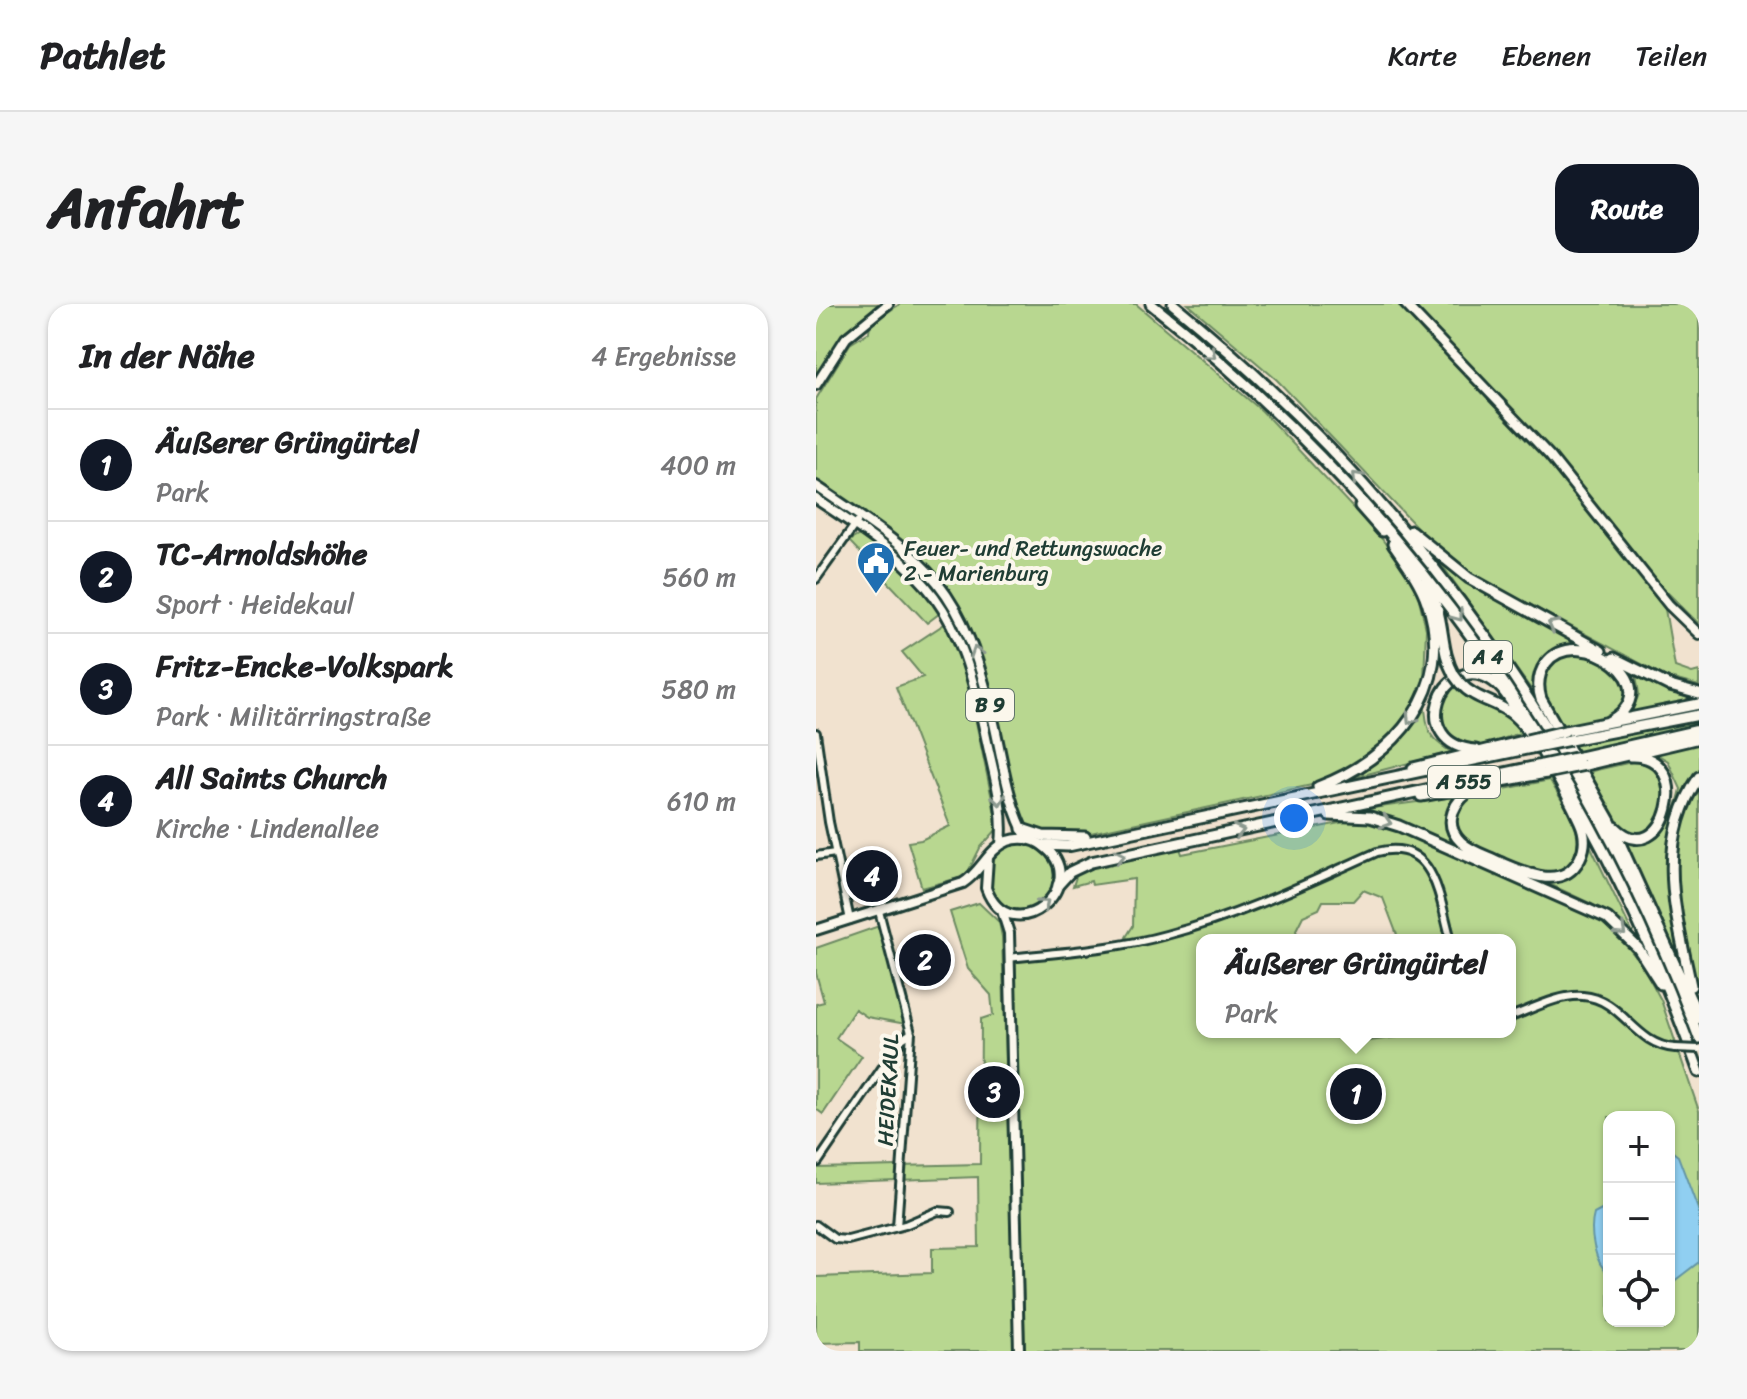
<!DOCTYPE html>
<html lang="de">
<head>
<meta charset="utf-8">
<style>
  body { margin:0; font-family:Sriracha,sans-serif; background:#f6f6f6; color:#202124 }
  .controls { position:absolute; right:24px; bottom:24px; display:grid; overflow:hidden; border-radius:16px; box-shadow:0 2px 6px #0004 }
  .controls button { width:72px; height:72px; display:grid; place-items:center; padding:0; border:0; border-bottom:2px solid #e0e0e0; background:#fff; color:#202124; font:40px sans-serif }
  .you { position:absolute; left:478px; top:514px; width:28px; height:28px; margin:-20px; border:6px solid #fff; border-radius:50%; background:#1a73e8; box-shadow:0 0 0 12px #1a73e833 }
  .badge { display:grid; place-items:center; width:52px; height:52px; border-radius:50%; background:#111827; color:#fff; font-size:26px; font-weight:700 }
  .pin { position:absolute; translate:-50% -50%; border:4px solid #fff; box-shadow:0 2px 8px #0006 }
  .popup { position:absolute; left:380px; top:630px; width:320px; height:104px; box-sizing:border-box; display:grid; place-content:center; border-radius:16px; background:#fff; filter:drop-shadow(0 2px 6px #0005); font-size:26px; white-space:nowrap; color:#757577 }
  .popup b { font-size:30px; color:#202124 }
  .popup::after { content:''; position:absolute; left:50%; top:100%; margin-left:-16px; border:16px solid transparent; border-top-color:#fff }
  .list { margin:0; padding:0; list-style:none }
  h2 { display:flex; justify-content:space-between; align-items:center; height:104px; margin:0; padding:0 32px; font-size:34px }
  h2 small { font-size:26px; font-weight:400; color:#757577 }
  .list li { display:grid; grid-template-columns:52px 1fr auto; gap:24px; align-items:center; box-sizing:border-box; height:112px; padding:0 32px; border-top:2px solid #e0e0e0 }
  .list b { display:block; font-size:30px; white-space:nowrap }
  .list p { margin:0; font-size:26px; white-space:nowrap; color:#757577 }
  .list em { font-size:26px; font-style:normal; color:#757577 }
  .icon { flex:none; width:44px; height:44px; fill:none; stroke:currentColor; stroke-width:2; stroke-linecap:round; stroke-linejoin:round }
  .map { position:relative; flex:none; width:883px; height:1047px; overflow:hidden; border-radius:24px }
  header { display:flex; align-items:center; gap:48px; box-sizing:border-box; height:112px; padding:0 40px; background:#fff; border-bottom:2px solid #e0e0e0 }
  header strong { font-size:38px }
  nav { display:flex; gap:44px; margin-inline-start:auto; font-size:28px }
  .intro { display:flex; align-items:center; justify-content:space-between; box-sizing:border-box; height:192px; padding:0 48px }
  h1 { margin:0; font-size:56px }
  .button { padding:20px 36px; border-radius:24px; background:#111827; color:#fff; font-size:28px; font-weight:700 }
  main { display:flex; gap:48px; padding:0 48px }
  aside { flex:1; background:#fff; border-radius:24px; box-shadow:0 2px 6px #0004 }
  .map>svg:first-child { display:block }
</style>
</head>
<body>
<header>
<strong>Pathlet</strong>
<nav><a>Karte</a><a>Ebenen</a><a>Teilen</a></nav>
</header>
<div class="intro"><h1>Anfahrt</h1><a class="button">Route</a></div>
<main>
<aside>
<h2>In der Nähe<small>4 Ergebnisse</small></h2>
<ul class="list">
<li><span class="badge">1</span><div><b>Äußerer Grüngürtel</b><p>Park</p></div><em>400 m</em></li>
<li><span class="badge">2</span><div><b>TC-Arnoldshöhe</b><p>Sport · Heidekaul</p></div><em>560 m</em></li>
<li><span class="badge">3</span><div><b>Fritz-Encke-Volkspark</b><p>Park · Militärringstraße</p></div><em>580 m</em></li>
<li><span class="badge">4</span><div><b>All Saints Church</b><p>Kirche · Lindenallee</p></div><em>610 m</em></li>
</ul>
</aside>
<div class="map">
<svg width="883" height="1047" viewBox="0 0 883 1047">
  <rect width="100%" height="100%" fill="#f1e2cf"/>
  <filter id="ink" filterUnits="userSpaceOnUse"><feTurbulence type="fractalNoise" baseFrequency=".0125" numOctaves="2"/><feDisplacementMap in="SourceGraphic" scale="16" xChannelSelector="R" yChannelSelector="G"/><feConvolveMatrix kernelMatrix="1 2 1 2 8 2 1 2 1" color-interpolation-filters="sRGB"/></filter>
  <g filter="url(#ink)">
    <path fill="#b8d790" stroke="#6c8a62" stroke-width="2" fill-rule="evenodd" d="M0,0H65L28,33L0,72Z
      M84,0H320L446,107L566,235L600,282L610,325L608,375L589,417L551,455L505,479L270,530L250,532L211,525C194,502 188,449 182,420C177,398 174,375 167,354C139,268 69,227 0,176V95L34,40L53,28L54,20Z
      M372,0H583L614,36L622,29L596,0H883V320L845,282L859,363L876,369L883,367V382L850,373L645,264L613,236L461,76Z
      M47,229L79,253L124,309L111,319L33,237Z
      M623,257L667,287L771,343L755,342L740,346L717,388Z
      M130,319L146,350L182,524L164,544L150,572L106,584L92,538L105,536L134,522L80,383L107,373L86,348Z
      M770,349C797,363 812,364 811,398L793,415L744,422L727,393L728,368L748,350Z
      M820,371L876,396L815,409L823,390Z
      M640,378C661,403 685,403 708,428C692,432 668,444 652,442C616,438 619,398 640,378Z
      M608,398C612,425 609,432 635,448L536,474C568,453 591,432 608,398Z
      M883,413V424L763,450L755,438Z
      M883,439V467L864,498L856,520L851,550L854,600L865,659L806,534C842,555 859,512 865,485L852,457L839,449Z
      M829,455C862,480 861,487 843,524L823,533L804,524L775,470L776,467Z
      M734,476C749,505 779,536 748,565L720,569L648,537L640,527L642,503L653,492Z
      M883,481V691C863,615 845,554 883,481Z
      M638,493C625,509 628,520 638,537L635,540L549,505Z
      M539,516L574,523L772,609L804,632L829,666L845,696L883,807V1047H209L198,658L295,646L305,643L312,635L310,633L317,622L318,575L276,581L275,577L257,582L261,570L275,563L364,544L366,550ZM547,586L567,594L583,636H694V728L618,731L583,728V733L547,738L542,728H386V636H482L480,626L487,612L503,605L507,597H537ZM793,813H853V1017H793Z
      M773,539L817,630L776,600L729,578C754,574 765,564 773,539Z
      M173 573a33 33 0 1 1 66 0a33 33 0 1 1-66 0Z
      M163,599L183,618L186,633L199,1047H44V1038L0,1039V973L116,969V944L163,943L162,873L0,879V864L164,860L165,715L177,711L175,691L152,665L134,608Z
      M63,622L90,720L51,713L39,705L20,734L46,752L7,810L0,805V700L8,698L0,669V644Z"/>
    <path fill="#90cff1" stroke="#6395a5" stroke-width="2" d="M853,845L862,852L883,908V958L853,981Z
      M793,902V970C778,959 773,927 778,910Z"/>
    <g fill="none" stroke-linecap="round" stroke-linejoin="round">
      <g stroke="#1f3d34" stroke-width="12">
        <path id="minor" d="M0,275L41,218
          M0,429L13,518L34,616
          M0,552L19,549
          M63,607L95,729L81,923
          M193,654C246,648 300,645 350,631C423,612 492,579 561,548C619,533 623,594 635,636
          M694,713C716,705 744,690 767,692C807,695 818,741 859,744
          M2,858L86,735L95,729
          M0,921L19,935L32,936L89,921L122,907L134,908"/>
      </g>
      <g stroke="#1f3d34" stroke-width="14">
        <path id="major" d="M589,0L734,152L853,301L883,330
          M0,81L30,34L72,0
          M0,182C115,260 146,279 178,419C187,458 192,501 212,536
          M0,195C117,272 142,298 171,438C178,471 189,506 185,540
          M186,607L193,629L203,1047
          M0,626L147,579C165,568 172,545 192,537C203,533 217,534 227,542C279,579 195,651 170,584L172,554"/>
      </g>
      <g stroke="#1f3d34" stroke-width="15">
        <path id="highway" d="M335,0C589,200 776,464 883,768
          M357,0C594,193 777,447 883,734
          M544,202L566,227
          M595,227L653,274L785,347
          M608,279C632,311 621,340 638,371
          M798,354L854,382L883,390
          M644,379C659,396 680,397 696,410C720,430 751,489 764,518C769,529 770,542 764,554C747,588 709,569 683,558C671,552 656,548 645,538C625,519 639,495 659,484
          M790,419C860,384 763,317 730,359C722,370 721,382 725,395L794,517L883,714
          M749,427L883,400
          M754,436L883,411
          M660,446C590,441 625,347 674,375C688,383 697,401 705,414
          M764,453L883,426
          M769,461L883,434
          M597,464L711,436
          M502,483C578,455 641,384 611,298C604,277 590,259 577,240
          M605,492L730,469
          M513,511L554,513L583,522L791,614L822,644L845,680
          M799,523C848,572 883,449 814,452
          M206,525L227,532L269,533
          M227,541L252,542L715,444
          M242,581L254,568L275,558L726,461
          M875,682C860,609 838,540 883,473"/>
      </g>
      <use href="#minor" stroke="#fbf7ec" stroke-width="6"/>
      <use href="#major" stroke="#fbf7ec" stroke-width="8"/>
      <use href="#highway" stroke="#fbf7ec" stroke-width="9"/>
      <g stroke="#1f3d34" stroke-width="12" stroke-linecap="butt">
        <path id="minor-bridge" d="M859,744L883,745"/>
      </g>
      <g stroke="#1f3d34" stroke-width="15" stroke-linecap="butt">
        <path id="highway-bridge" d="M638,371L644,379
          M711,436L749,427
          M715,444L754,436
          M726,461L764,453
          M730,469L769,461"/>
      </g>
      <use href="#minor-bridge" stroke="#fbf7ec" stroke-width="6"/>
      <use href="#highway-bridge" stroke="#fbf7ec" stroke-width="9"/>
    </g>
    <defs><path id="oneway-chevron" d="M-2-3.5L2.5 0L-2 3.5" fill="none" stroke-width="1.6" stroke-linecap="round" stroke-linejoin="round" transform="scale(2)"/></defs>
    <g stroke="#8d9a90">
      <use href="#oneway-chevron" transform="translate(395 50) rotate(41)"/>
      <use href="#oneway-chevron" transform="translate(541 173) rotate(-132)"/>
      <use href="#oneway-chevron" transform="translate(642 312) rotate(53)"/>
      <use href="#oneway-chevron" transform="translate(737 321) rotate(-152)"/>
      <use href="#oneway-chevron" transform="translate(160 348) rotate(-109)"/>
      <use href="#oneway-chevron" transform="translate(595 415) rotate(123)"/>
      <use href="#oneway-chevron" transform="translate(183 496) rotate(81)"/>
      <use href="#oneway-chevron" transform="translate(570 518) rotate(17)"/>
      <use href="#oneway-chevron" transform="translate(423 527) rotate(-12)"/>
      <use href="#oneway-chevron" transform="translate(304 552) rotate(-12)"/>
      <use href="#oneway-chevron" transform="translate(228 600) rotate(-40)"/>
      <use href="#oneway-chevron" transform="translate(805 627) rotate(43)"/>
    </g>
  </g>
  <defs>
    <g id="civic-pin" transform="scale(2)"><path d="M0 17L-7.5 6A9.5 9.5 0 1 1 7.5 6Z" fill="#1f6fb2" stroke="#fbf7ec"/><path d="M-.6-6.5H3V-4.5H.6V-3L4-1V1h2V6H-6V1h2V-1L-.6-3ZM-1.2 2.5V6h2.4V2.5Z" fill="#fff"/></g>
  </defs>
  <g fill-rule="evenodd">
    <use href="#civic-pin" x="60" y="257"/>
  </g>
  <g text-anchor="middle" dominant-baseline="central" stroke-width="8" stroke-linejoin="round" paint-order="stroke">
    <g fill="#fbf7ec" stroke="#61756b" stroke-width="2">
      <rect x="648" y="337" width="48" height="32" rx="6"/>
      <rect x="150" y="385" width="48" height="32" rx="6"/>
      <rect x="612" y="462" width="72" height="32" rx="6"/>
    </g>
    <g font-size="20" font-weight="bold" fill="#1f3d34">
      <text x="672" y="353">A 4</text>
      <text x="174" y="401">B 9</text>
      <text x="648" y="478">A 555</text>
    </g>
    <g font-size="22" fill="#1f3d34" stroke="#fbf7ec" text-anchor="start">
      <text x="88" y="244">Feuer- und Rettungswache<tspan x="88" dy="25">2 - Marienburg</tspan></text>
    </g>
    <g font-size="22" fill="#1f3d34" stroke="#fbf7ec">
      <text transform="translate(72 786) rotate(-87)">HEIDEKAUL</text>
    </g>
  </g>
</svg>
<div class="controls">
<button>+</button>
<button>−</button>
<button><svg class="icon" aria-label="locate" viewBox="0 0 24 24"><circle cx="12" cy="12" r="6"/><path d="M12 2v4M12 18v4M2 12h4M18 12h4"/></svg></button>
</div>
<div class="you"></div>
<div class="pin badge" style="left:540px;top:790px">1</div>
<div class="popup"><b>Äußerer Grüngürtel</b>Park</div>
<div class="pin badge" style="left:109px;top:656px">2</div>
<div class="pin badge" style="left:178px;top:788px">3</div>
<div class="pin badge" style="left:56px;top:572px">4</div>
</div>
</main>
</body>
</html>
